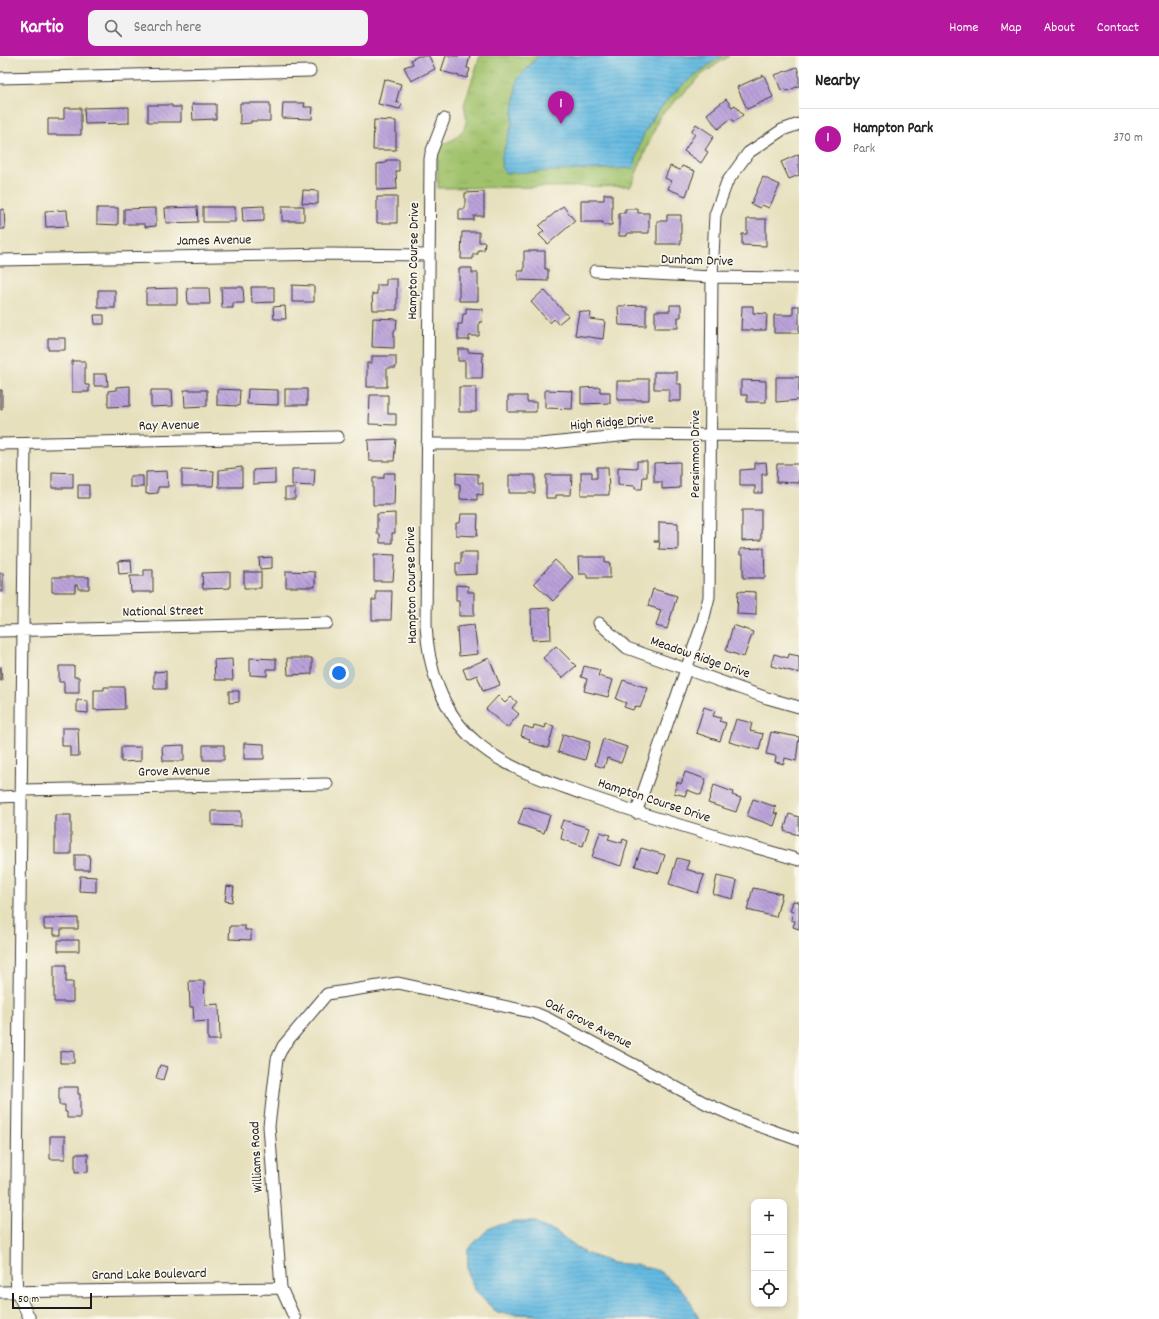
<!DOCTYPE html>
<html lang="en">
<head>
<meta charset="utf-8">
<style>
  body { margin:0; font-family:Dekko,sans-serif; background:#f2f2f2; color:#222 }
  .controls { position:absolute; right:12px; bottom:12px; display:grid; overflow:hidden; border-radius:8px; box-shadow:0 2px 6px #0003 }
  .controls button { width:36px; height:36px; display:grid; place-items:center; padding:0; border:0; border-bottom:1px solid #e0e0e0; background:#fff; color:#222; font:20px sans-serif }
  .scale { position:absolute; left:12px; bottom:10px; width:80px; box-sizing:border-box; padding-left:4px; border:2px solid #1c1c1c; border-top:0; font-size:11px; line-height:14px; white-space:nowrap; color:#1c1c1c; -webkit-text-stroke:3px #fbf7ec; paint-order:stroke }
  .you { position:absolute; left:339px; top:617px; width:14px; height:14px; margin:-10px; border:3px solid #fff; border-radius:50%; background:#1a73e8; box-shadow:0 0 0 6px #1a73e833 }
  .badge { display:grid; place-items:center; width:26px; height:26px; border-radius:50%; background:#b5179e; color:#fff; font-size:13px; font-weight:700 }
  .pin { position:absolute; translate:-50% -33px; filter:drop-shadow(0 1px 2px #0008) }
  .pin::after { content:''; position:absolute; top:21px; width:14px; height:12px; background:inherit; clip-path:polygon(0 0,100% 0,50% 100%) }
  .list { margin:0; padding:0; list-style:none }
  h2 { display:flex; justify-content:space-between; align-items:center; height:52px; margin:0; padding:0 16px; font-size:17px }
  h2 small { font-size:13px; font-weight:400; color:#767676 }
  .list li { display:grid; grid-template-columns:26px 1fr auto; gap:12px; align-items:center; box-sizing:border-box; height:60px; padding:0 16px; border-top:1px solid #e0e0e0 }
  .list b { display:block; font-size:15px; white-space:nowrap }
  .list p { margin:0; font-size:13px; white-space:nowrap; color:#767676 }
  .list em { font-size:13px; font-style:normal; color:#767676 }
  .icon { flex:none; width:22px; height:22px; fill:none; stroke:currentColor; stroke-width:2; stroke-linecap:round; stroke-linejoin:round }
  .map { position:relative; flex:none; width:799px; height:1263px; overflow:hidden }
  header { display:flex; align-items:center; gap:24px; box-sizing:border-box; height:56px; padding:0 20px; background:#b5179e; color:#fff }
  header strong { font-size:19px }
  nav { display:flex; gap:22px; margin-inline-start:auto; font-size:14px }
  .search { width:280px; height:36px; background:#f2f2f2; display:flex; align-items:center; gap:10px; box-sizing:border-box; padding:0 14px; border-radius:8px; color:#767676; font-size:15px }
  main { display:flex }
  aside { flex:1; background:#fff }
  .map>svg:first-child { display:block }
</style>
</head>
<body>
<header>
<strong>Kartio</strong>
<div class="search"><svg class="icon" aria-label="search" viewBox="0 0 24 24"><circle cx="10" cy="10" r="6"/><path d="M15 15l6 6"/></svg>Search here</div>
<nav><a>Home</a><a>Map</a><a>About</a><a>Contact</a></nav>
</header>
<main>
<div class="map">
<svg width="799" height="1263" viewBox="0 0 799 1263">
  <defs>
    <pattern id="grass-tufts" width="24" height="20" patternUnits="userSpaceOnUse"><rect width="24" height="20" fill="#a1c26c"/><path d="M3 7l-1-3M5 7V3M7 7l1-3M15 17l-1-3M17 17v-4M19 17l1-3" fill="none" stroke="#8aa65d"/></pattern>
    <pattern id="water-rules" width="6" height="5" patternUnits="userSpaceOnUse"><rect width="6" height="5" fill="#65bae1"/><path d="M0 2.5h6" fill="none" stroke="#579fc0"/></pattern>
    <pattern id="building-back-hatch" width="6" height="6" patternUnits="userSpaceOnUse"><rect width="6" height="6" fill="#bba3da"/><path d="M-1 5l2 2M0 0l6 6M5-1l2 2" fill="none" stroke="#9784b0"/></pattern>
  </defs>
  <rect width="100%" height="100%" fill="#fbf7ec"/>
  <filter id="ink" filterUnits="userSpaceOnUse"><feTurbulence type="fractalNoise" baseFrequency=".025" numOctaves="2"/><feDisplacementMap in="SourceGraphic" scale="8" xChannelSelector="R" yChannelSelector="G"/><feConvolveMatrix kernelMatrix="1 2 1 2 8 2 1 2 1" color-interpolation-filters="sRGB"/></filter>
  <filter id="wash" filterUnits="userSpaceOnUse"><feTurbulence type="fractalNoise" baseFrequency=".012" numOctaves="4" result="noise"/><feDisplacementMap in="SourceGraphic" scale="16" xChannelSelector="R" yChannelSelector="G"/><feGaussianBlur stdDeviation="0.9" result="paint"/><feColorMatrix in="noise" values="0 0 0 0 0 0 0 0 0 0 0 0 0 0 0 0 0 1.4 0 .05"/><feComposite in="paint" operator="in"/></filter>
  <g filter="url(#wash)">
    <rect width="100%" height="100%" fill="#e6e0bd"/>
    <path fill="url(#grass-tufts)" stroke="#5e6f44" d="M480,0H729L704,17L660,60L631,130L438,132L437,96L441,89L454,83L464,73L467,63L464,49Z"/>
    <path fill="url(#water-rules)" stroke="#406b7e" d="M538,0H723C692,19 662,43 645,76C639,87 637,101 634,112L505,117L501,110L502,99L511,72L517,24Z
      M515,1166H536L545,1172L555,1175L585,1197L613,1207L638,1209L659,1215L680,1232L688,1241L699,1263H547L535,1259L497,1257C473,1232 466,1231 468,1193L490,1171Z"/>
    <g id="blocks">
      <path fill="url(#building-back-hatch)" d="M418,0H429L435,13L411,25L404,11L413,8L411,4Z
        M446,0H470L467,12L470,13L467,22L441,15Z
        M797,11L799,18V30L787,35L786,33L781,34L775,19Z
        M764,19L773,41L747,53L737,31Z
        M384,23L401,28L396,46L402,48L400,53L378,48Z
        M726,43L732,51L735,49L743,59L734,66L731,62L718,73L707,58Z
        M240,47H270V65H251V67L240,68Z
        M283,47H305L304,51H313L312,63L282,62Z
        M192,48H216V63L193,64Z
        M148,49H172V51H181V66H148Z
        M129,51V67L85,68L84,52Z
        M64,52H81V79H48V63H64Z
        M374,64L396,65V94H373Z
        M696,68L714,80L705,94L708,96L701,107L684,95L695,78L691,76Z
        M799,98V119L789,123L781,106Z
        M386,104H399V115H396L397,133L377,134V108L386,107Z
        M670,110L680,114L682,110L695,115L686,140L668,133L671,125L665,122Z
        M763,121L780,129L769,152L762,149L760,152L751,148Z
        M303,134L318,135V148L302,147Z
        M484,136V160H474V164H459V153H465V137Z
        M604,138H612V169H603V166H581V144H604Z
        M377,141H397V167H377Z
        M264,150V165L243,166L242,151Z
        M282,150H304V165H282Z
        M563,150L575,165L548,188L539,179L544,175L539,170Z
        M197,151L198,166L166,167L165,152Z
        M203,151H235V166H203Z
        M97,152H118V169L97,168Z
        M156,152V170L145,171V168H124V153Z
        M4,153L5,173H0V154Z
        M625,153H638V157H649V177H627V180H619V157H625Z
        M67,154L68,170L46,171L45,155Z
        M667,159H681V188H657V165H667Z
        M747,163H766V190L742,189V178H747Z
        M462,176H479V186H485L484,194H478V198H473V203H461Z
        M524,195H545V213H548V225L518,224V215H524Z
        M459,212H472V217H478V245H459Z
        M386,223H397V254H373L372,238H377V229H386Z
        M292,229L314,230V246H292Z
        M221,231H243L244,247H233V252H222Z
        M251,231H274V246L252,247Z
        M177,232V248H146V233Z
        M187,232H209L210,248H188Z
        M98,234H115V252H98Z
        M544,234L568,260L558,268L554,263L550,267L531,246Z
        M646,249V270L619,269L618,250Z
        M670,249H681V261H678V272H655V255H670Z
        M285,250L286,263H274L273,251Z
        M742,250H753V257L767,258L766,274H741Z
        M793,250H799V277H774V259H793Z
        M466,252L483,253L482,266H479V280H469V284H458V268H462L463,258H466Z
        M579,255L591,257L590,263L605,265L603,283L575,279Z
        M94,259H104V268H95Z
        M373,262L397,263L396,274H394V292L372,291Z
        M48,282H65V294H48Z
        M458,293H468V296L483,297L482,322H465V305H458Z
        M372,300H396V312H387V331H367V307H372Z
        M72,305H85V329H89V336H72Z
        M654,316H677V328H681V345H669V333H654Z
        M94,318H107L108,330H94Z
        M776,321H799V344L776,346Z
        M636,323H649V344H617V325H636Z
        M741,324L766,325V346H747V339H741Z
        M130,330V350L108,351V335L116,334V331Z
        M459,331H476V356H459Z
        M600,331V336H610V347L581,348V332Z
        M217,333L240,334L239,350L217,349Z
        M248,333L278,334V349L247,348Z
        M285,333H307V349H285Z
        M0,334H2V353H0Z
        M151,334H172L173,350L151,351Z
        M184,334H207V350L185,351Z
        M545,334L573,335L572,353L545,352Z
        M370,339H388V358H396V369L369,368Z
        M508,340H527V346H536V356H508Z
        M396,383L394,405H369L368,384Z
        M637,405H647V421H643L642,433H635V430L618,429V411L637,412Z
        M680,406V432L662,433V426H654V407Z
        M766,406L767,418H762V437H755V430H740V414L755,413V407Z
        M777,408H799V427L776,426Z
        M242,411V431H219V414Z
        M597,411H608L609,439H581V416H592V422H597Z
        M275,413V427L253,428V414Z
        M292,413H315L314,430L292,429Z
        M182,414L214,415L213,430H182Z
        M167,415L168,431H158V437L146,438V416Z
        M52,416L73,417V432H52Z
        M384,417H395L394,449H373V422H384Z
        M456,417L478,418V427H483V439L477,438V444L460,443V428H456Z
        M509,419H535V437H509Z
        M546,419H572L571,439H556V442H546Z
        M130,420H143V431H130Z
        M78,429H89V442H78Z
        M285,432H295V443H285Z
        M742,454H761V484L742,485Z
        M395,457V477H392V487H380V478H377V458Z
        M461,458H478L477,480L456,479V467H460Z
        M659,466L678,467V494L659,493L660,486H654V485H659Z
        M764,492L765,522H743V499H740V493Z
        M461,496H477V518L456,519V507H461Z
        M374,498L395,499L393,525H374Z
        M272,501V512L260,513L259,502Z
        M578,501H605V507H610V522H587V518H579Z
        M131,504L132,517L119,518L118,505Z
        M555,504L574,522L553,545L534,527Z
        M144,514H153V536H131L130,520H144Z
        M286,515L315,516V531H286Z
        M230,516V532L203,533L202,517Z
        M244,516H261V532H244Z
        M0,517H3V536H0Z
        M52,521H89V533H78V529H75V536H52Z
        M456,529L468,530V536H474V560H459V544H456Z
        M653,533L677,540L667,573L656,570L661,554L648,550Z
        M376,535H392L391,564H372V544H376Z
        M738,535L756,536V559L737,558Z
        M550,552L551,583L532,584L531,553Z
        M474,569L478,598L459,600L457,571Z
        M733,569L753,576L744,601L726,595Z
        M556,590L576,610L562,622L543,602Z
        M774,598L788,602L789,598L799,600V617L771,610Z
        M250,602L276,603V613H267V620L250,619Z
        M287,602H312V618L288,619Z
        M489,602L500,629L483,635L477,619L467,623L463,613Z
        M232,603L233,624H215L214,604Z
        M59,610H74V621H79V637H64V626H59Z
        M584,610L600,614L598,620L613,624L608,641L584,635L587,623L581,621Z
        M0,611H1L2,624H0Z
        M166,615V633H154V616Z
        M623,624L648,632L640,652L635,650L633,654L624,651L626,647L616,643Z
        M104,631H124L125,653L94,654V634H104Z
        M229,635H239V646L229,647Z
        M498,640L505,647L511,641L517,646L512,652L519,658L507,672L486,653Z
        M77,644L88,645V657L77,656Z
        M704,651L715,655L713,660L721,662L719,665L726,667L720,685L696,677Z
        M736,663L752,667L750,675L763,678L759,694L729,686Z
        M546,668L554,670L548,692L529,686L530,683L521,680L524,670L533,673L534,669L545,672Z
        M62,672H78L79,700H70V690H62Z
        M771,676L799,681L796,705L785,702L784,708L775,706L776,700L766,698Z
        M563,678L590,686L585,704L558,696Z
        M603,683L627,691L621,707L607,702L604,712L595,709Z
        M244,687L264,688V703H244Z
        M184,689V705H163L162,690Z
        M203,689H224V704H203Z
        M121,691H141V705L121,706Z
        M685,716L706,723L701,739L687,734L685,740L674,737L677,726L681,728Z
        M714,729L733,736L732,739L741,742L736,756L708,747Z
        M753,743L776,751L774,757L778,758L774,770L747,760Z
        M524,751L550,759L544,777L518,768Z
        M212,755H241V770L212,769Z
        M789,758L799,761V779L784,775Z
        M55,759H71V798H55Z
        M563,764L589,772L583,790L561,783L563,774L560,772Z
        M600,776L610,779L608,783L622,787L623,783L628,785L621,810L592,801Z
        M641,792L665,799L659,817L635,810Z
        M75,799H90L89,814H75Z
        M677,802L689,805L686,813L704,819L698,837L669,828Z
        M80,820L96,821V836L79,835Z
        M717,820L737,825L733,843L713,838Z
        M227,830L234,831L232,846L225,845Z
        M753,832L782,838L776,861L747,854Z
        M793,845L799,846V873L793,871L795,865L791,864L793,856L790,855Z
        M78,862V873H61V879H54V873H44V863Z
        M230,870H245V874H251V884L229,883Z
        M58,884H79V895H58Z
        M54,909H66V926H73V946H54Z
        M189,925H204L205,949L219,948L220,984H208V965L194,966L193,951H190Z
        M74,995V1007H60V996Z
        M160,1009L167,1011L163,1024L156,1022Z
        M59,1031H78V1038H80V1062H67V1056H65V1049H59Z
        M50,1080H65V1103H50Z
        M75,1098H88V1116L75,1117Z"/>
    </g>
  </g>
  <g filter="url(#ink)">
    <use href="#blocks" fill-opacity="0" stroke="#3a3934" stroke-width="1"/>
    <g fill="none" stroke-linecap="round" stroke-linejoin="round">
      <g stroke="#3a3934" stroke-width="13">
        <path id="minor" d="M0,22L310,15
          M444,63L431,97L430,103L426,569C428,612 442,656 475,685C506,713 545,724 583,738C654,763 727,783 799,804
          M0,204L329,198L429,199
          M595,215L712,221L799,222
          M0,388L338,381
          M25,388L16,1218L17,1236L30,1263
          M427,388H541L638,378L799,380
          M599,567L627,592L767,642L799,651
          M0,575L327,567
          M22,734L327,728
          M0,741L21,740
          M636,757L703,565L709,541L712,221L715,159L727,126L748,97L782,74L799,68
          M0,1236L281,1232
          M295,1263L281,1232L269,1070L277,1003L283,990L327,938L398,927L535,957L547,962L707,1048L745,1065L799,1084"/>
      </g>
      <use href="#minor" stroke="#fff" stroke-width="11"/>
    </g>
  </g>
  <g text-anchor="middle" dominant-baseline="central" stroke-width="3.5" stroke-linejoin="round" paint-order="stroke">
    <g font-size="14" fill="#1c1c1c" stroke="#fbf7ec">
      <text transform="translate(214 185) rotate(-1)">James Avenue</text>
      <text transform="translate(414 205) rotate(-89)">Hampton Course Drive</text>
      <text transform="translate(697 205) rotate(2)">Dunham Drive</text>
      <text transform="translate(612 367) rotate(-5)">High Ridge Drive</text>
      <text transform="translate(169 370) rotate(-1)">Ray Avenue</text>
      <text transform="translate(696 398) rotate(-90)">Persimmon Drive</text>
      <text transform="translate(412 529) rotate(-91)">Hampton Course Drive</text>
      <text transform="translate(163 556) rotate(-1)">National Street</text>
      <text transform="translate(700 602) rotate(19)">Meadow Ridge Drive</text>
      <text transform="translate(174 716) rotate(-1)">Grove Avenue</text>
      <text transform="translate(654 745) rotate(18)">Hampton Course Drive</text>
      <text transform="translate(588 968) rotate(27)">Oak Grove Avenue</text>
      <text transform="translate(257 1101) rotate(-93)">Williams Road</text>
      <text transform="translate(149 1219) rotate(-1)">Grand Lake Boulevard</text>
    </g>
  </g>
</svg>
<div class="controls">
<button>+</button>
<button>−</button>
<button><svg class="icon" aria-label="locate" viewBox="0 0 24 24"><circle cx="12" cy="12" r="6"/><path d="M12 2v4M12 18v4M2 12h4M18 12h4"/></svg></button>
</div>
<div class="scale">50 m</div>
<div class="you"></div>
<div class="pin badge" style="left:561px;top:68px">1</div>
</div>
<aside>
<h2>Nearby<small></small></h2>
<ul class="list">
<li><span class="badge">1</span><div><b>Hampton Park</b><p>Park</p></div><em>370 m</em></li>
</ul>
</aside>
</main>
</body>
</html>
